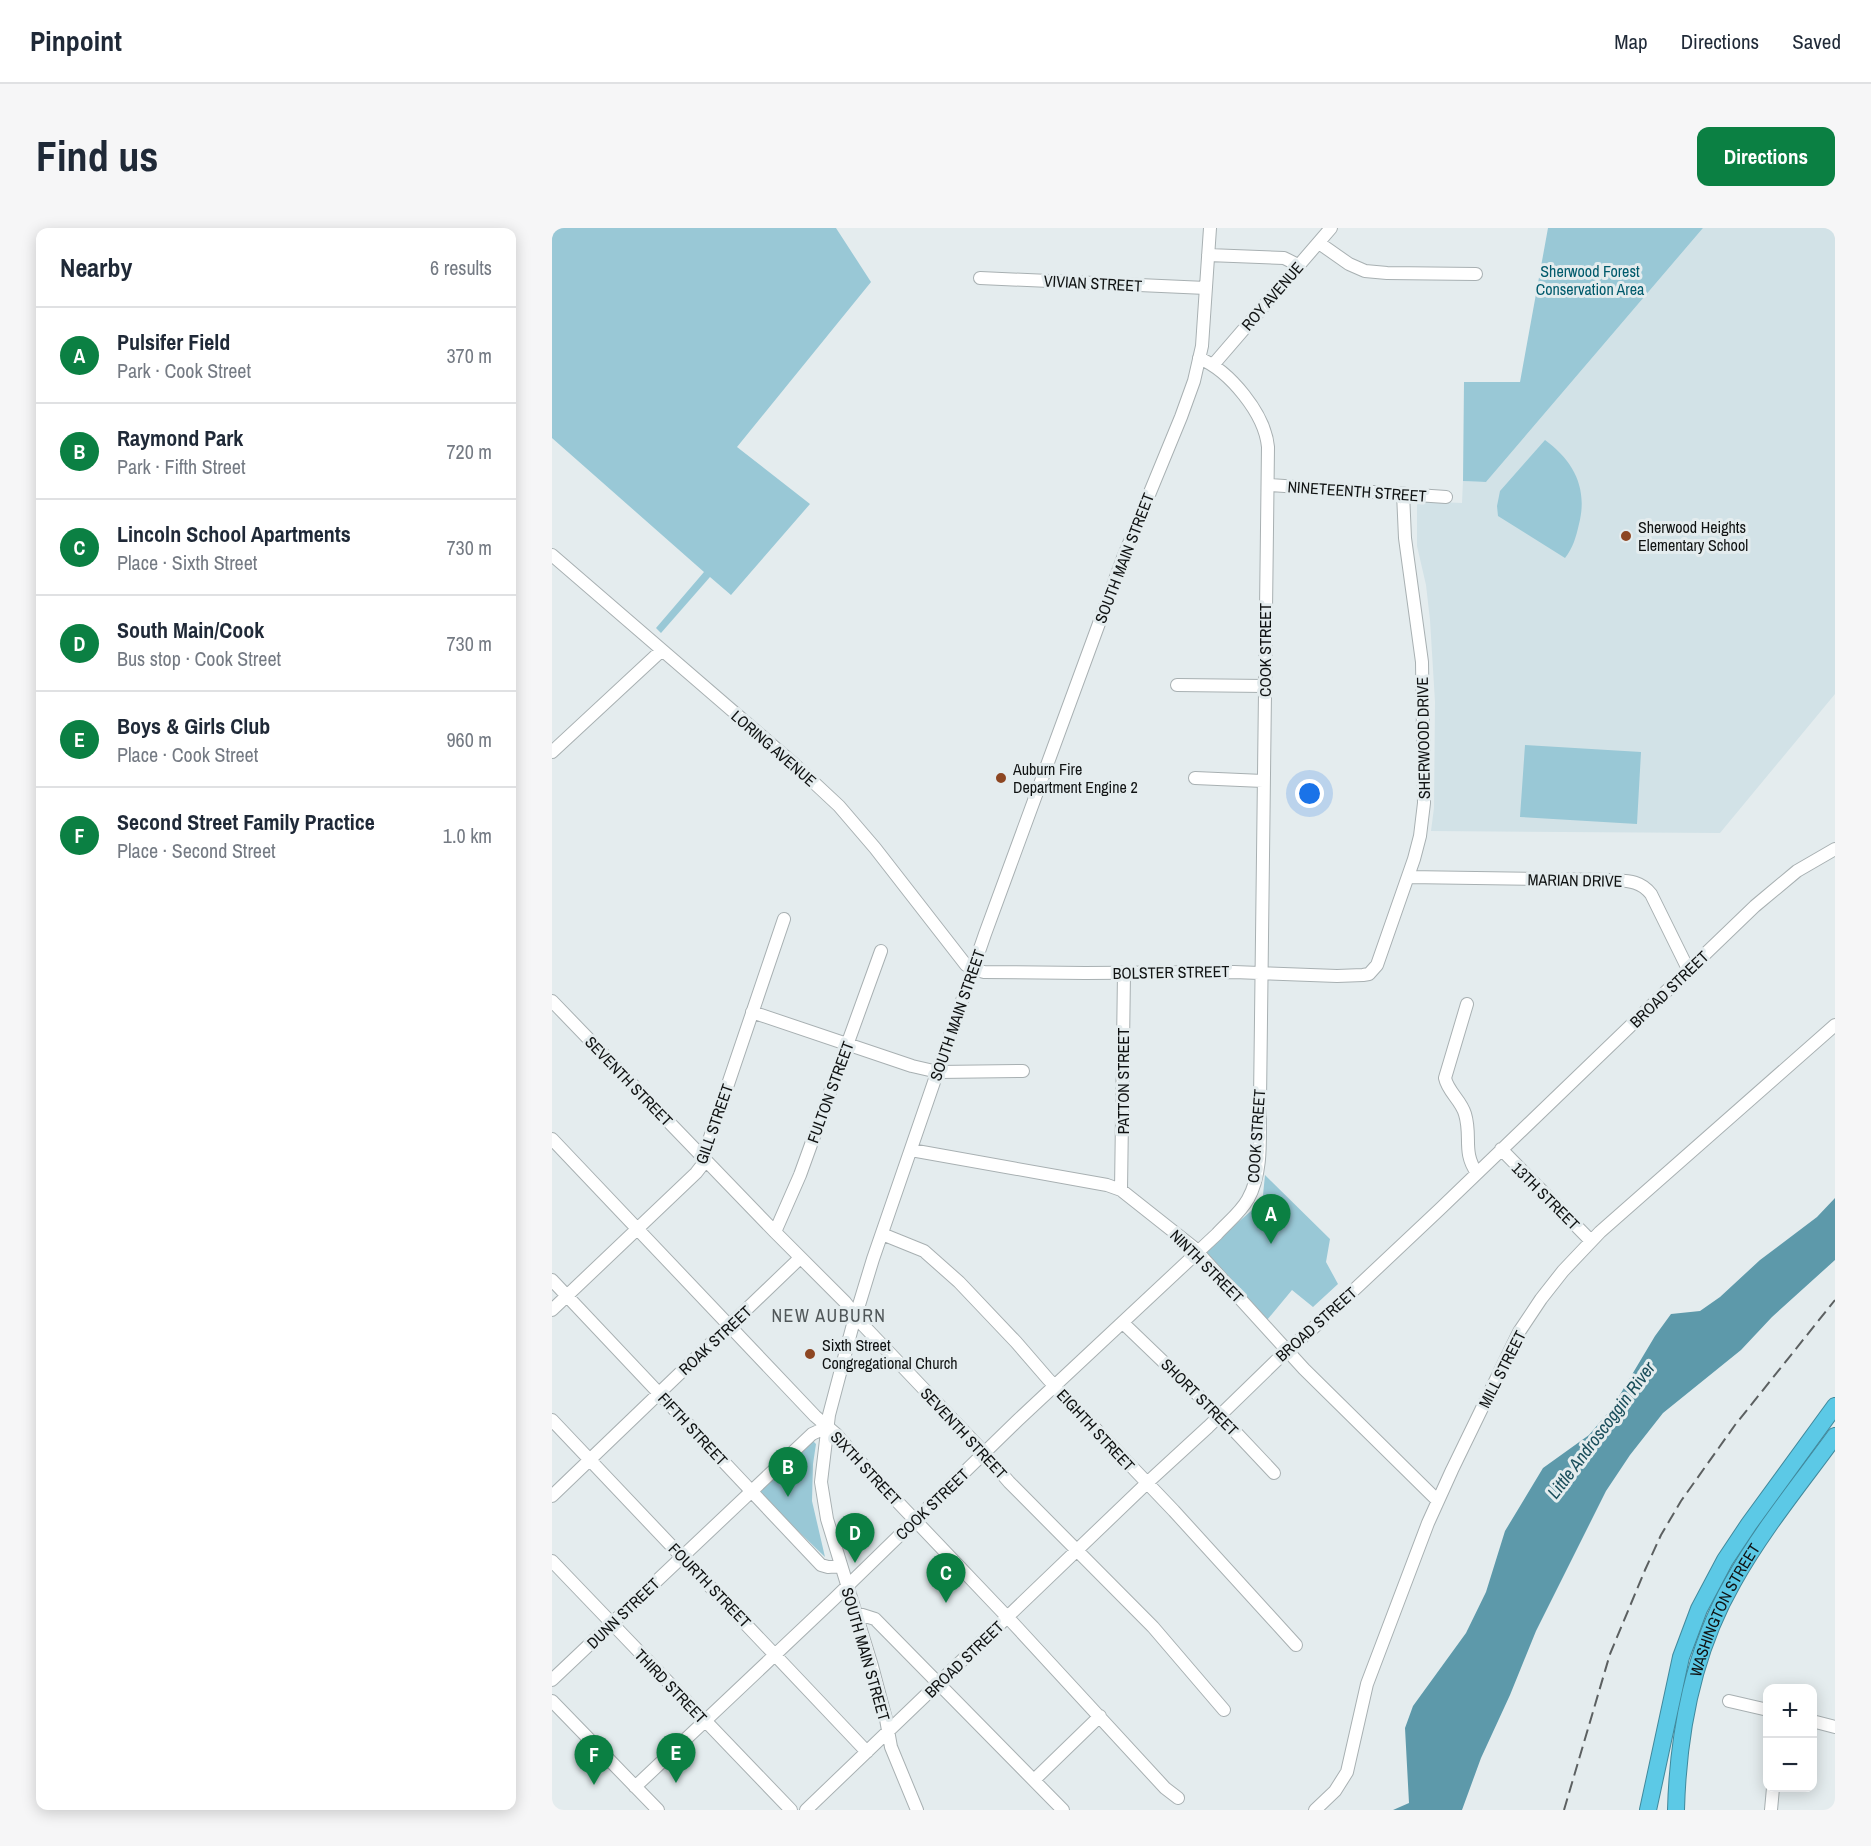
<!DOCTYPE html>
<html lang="en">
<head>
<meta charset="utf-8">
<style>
  body { margin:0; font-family:"Archivo Narrow",sans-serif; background:#f6f6f7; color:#1f2937 }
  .controls { position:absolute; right:18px; bottom:18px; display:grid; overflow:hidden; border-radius:12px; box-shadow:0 3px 15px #0003 }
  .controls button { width:54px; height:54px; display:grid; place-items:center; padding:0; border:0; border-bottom:2px solid #e0e1e3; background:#fff; color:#1f2937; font:30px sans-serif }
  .you { position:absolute; left:758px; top:566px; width:21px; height:21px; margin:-15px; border:4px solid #fff; border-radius:50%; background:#1a73e8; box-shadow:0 0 0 9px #1a73e833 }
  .badge { display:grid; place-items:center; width:39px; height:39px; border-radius:50%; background:#0b8043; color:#fff; font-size:20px; font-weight:700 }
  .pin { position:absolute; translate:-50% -50px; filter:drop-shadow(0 2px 3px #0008) }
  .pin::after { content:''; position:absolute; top:32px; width:21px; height:18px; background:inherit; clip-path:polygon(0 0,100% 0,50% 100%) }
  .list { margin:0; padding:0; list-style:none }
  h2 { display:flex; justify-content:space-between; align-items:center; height:78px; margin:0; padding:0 24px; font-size:26px }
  h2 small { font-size:20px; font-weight:400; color:#747a83 }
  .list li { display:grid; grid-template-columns:39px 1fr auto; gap:18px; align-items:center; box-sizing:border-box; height:96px; padding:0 24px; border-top:2px solid #e0e1e3 }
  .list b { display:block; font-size:22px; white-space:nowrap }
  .list p { margin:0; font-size:20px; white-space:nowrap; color:#747a83 }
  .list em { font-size:20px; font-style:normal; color:#747a83 }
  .map { position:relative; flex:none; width:1283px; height:1582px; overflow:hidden; border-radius:12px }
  header { display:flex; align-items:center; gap:36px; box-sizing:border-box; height:84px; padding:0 30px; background:#fff; border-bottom:2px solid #e0e1e3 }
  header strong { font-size:28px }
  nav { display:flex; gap:33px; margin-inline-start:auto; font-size:21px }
  .intro { display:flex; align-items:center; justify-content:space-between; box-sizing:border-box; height:144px; padding:0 36px }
  h1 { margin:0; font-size:42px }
  .button { padding:15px 27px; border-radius:12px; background:#0b8043; color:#fff; font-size:21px; font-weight:700 }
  main { display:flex; gap:36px; padding:0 36px }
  aside { flex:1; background:#fff; border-radius:12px; box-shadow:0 3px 15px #0003 }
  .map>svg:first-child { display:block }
</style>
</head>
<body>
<header>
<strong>Pinpoint</strong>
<nav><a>Map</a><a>Directions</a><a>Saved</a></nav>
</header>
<div class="intro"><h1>Find us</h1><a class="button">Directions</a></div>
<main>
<aside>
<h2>Nearby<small>6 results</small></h2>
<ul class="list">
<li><span class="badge">A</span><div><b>Pulsifer Field</b><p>Park · Cook Street</p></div><em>370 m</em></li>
<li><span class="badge">B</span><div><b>Raymond Park</b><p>Park · Fifth Street</p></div><em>720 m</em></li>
<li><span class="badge">C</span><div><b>Lincoln School Apartments</b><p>Place · Sixth Street</p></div><em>730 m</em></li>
<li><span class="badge">D</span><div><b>South Main/Cook</b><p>Bus stop · Cook Street</p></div><em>730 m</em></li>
<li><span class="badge">E</span><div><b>Boys &amp; Girls Club</b><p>Place · Cook Street</p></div><em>960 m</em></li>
<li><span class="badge">F</span><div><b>Second Street Family Practice</b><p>Place · Second Street</p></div><em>1.0 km</em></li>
</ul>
</aside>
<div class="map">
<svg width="1283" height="1582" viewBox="0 0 1283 1582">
  <rect width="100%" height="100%" fill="#e4ecee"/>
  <path fill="#d2e2e7" d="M1151,0H1283V466L1168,605L879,603L882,580L883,474L878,392L874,357L865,318V273L910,275L911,253L934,254Z"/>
  <path fill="#99c8d6" d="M0,0H284L319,54L185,219L258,276L179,367L158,349L109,405L104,400L152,344L0,210Z
    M996,0H1151L934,254L911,253L912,154H968Z
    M993,212C1022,233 1036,261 1027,296C1024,309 1021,320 1013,330L946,288L945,278L948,263Z
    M973,517L1089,524L1085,596L968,589Z
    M713,947L778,1011L774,1034L786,1056L761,1079L740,1062L715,1092L655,1029V1021L706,977L711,967Z
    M261,1213L264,1216L261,1236L260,1273L273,1329L207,1265Z"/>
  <path fill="#5d99aa" d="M1283,970V1032L1220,1089L1189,1122L1111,1185L1078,1227L1054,1263L984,1403L958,1467L929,1530L910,1582H841L857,1575L853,1500L861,1478L914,1405L934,1364L953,1303L991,1240L1037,1207L1060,1180L1103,1108L1119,1086L1148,1083L1168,1069L1208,1032L1265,989Z"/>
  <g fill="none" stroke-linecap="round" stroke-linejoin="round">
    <g stroke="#a8b0b2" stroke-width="14">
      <path id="minor" d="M767,15L797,36L813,43L835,45L924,46
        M656,27L732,30L746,37
        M428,50L654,60
        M661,137L779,0
        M717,257L894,269
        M0,327L110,422
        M625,457L713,458
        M0,524L110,422L242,536L287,578L323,620L414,737L421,741L432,744L533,745L682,744L785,748L811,747L817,746L825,737L862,631L868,608L872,575L870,434L853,310L851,265
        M643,550L711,553
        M856,649L1059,652C1075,653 1088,652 1099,666L1137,743
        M0,773L223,1004L293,1074L311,1097L425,1217L457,1254L601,1399L672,1482
        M915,776L893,850C896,864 909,872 913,886C920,909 910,924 925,945
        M200,784L360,838L386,844L471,843
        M0,911L263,1188L284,1206L320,1247L460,1394L613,1560L626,1570
        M949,921L1039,1013
        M359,922L555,957L569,962L641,1019L752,1141L886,1273
        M569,962L572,745
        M223,1004L248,947L329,723
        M330,1006L372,1023L407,1054L464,1114L496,1151L622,1283L744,1417
        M0,1052L269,1337L276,1339L289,1338
        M0,1082L144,945L151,936V930L232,691
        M571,1095L674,1194L722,1245
        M0,1192L315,1524
        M0,1268L248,1030
        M0,1333L239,1582
        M304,1385L323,1391L511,1582
        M0,1452L260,1206L275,1199
        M0,1473L106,1582
        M1177,1473L1216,1482
        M1260,1493L1283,1499
        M482,1552L548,1488
        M83,1559L282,1371L466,1192L665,1006C675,995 689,984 696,971C712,943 707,903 708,873L716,219C713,186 678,143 647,130
        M254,1582L595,1255L656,1199L728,1129L768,1094L888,981L1203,678L1245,643L1283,621
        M365,1582L339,1519L334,1491L320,1438L275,1291L269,1254L277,1187L300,1100L321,1031L433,706L571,330L629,189L642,153L650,118L658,0
        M763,1582L783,1563L795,1544L815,1456L876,1295L900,1242L967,1104L989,1071L1011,1043L1048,1004L1283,797
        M1219,1582L1221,1560"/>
    </g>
    <g stroke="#41899c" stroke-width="18">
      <g id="highway">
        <path d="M1096,1582L1129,1429L1147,1381L1173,1332L1197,1296L1283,1178"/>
        <path id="s1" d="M1124,1582C1126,1504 1142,1422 1181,1354C1210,1302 1248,1256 1283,1208"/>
      </g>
    </g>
    <use href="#minor" stroke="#fff" stroke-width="12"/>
    <use href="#highway" stroke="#5cc9e6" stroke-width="16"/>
    <path stroke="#5c6061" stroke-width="2" stroke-dasharray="12 6" stroke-linecap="butt" d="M1012,1582L1058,1426L1093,1342L1109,1307L1129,1273L1183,1197L1283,1072"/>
  </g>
  <g fill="#8d4622" stroke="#e4ecee" stroke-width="2">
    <circle cx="1074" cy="308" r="6"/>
    <circle cx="449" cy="550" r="6"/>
    <circle cx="258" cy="1126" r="6"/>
  </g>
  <g text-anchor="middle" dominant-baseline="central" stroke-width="6" stroke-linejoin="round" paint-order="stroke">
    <g font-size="16" fill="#005a6c" stroke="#e4ecee">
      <text x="1038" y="43">Sherwood Forest<tspan x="1038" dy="18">Conservation Area</tspan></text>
    </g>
    <g font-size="16" fill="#101313" stroke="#e4ecee">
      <text transform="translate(541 55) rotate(3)">VIVIAN STREET</text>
      <text transform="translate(720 68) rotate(-49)">ROY AVENUE</text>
      <text transform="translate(805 263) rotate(4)">NINETEENTH STREET</text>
      <text transform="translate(572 330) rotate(-69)">SOUTH MAIN STREET</text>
      <text transform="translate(713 422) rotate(-90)">COOK STREET</text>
      <text transform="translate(871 510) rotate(-91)">SHERWOOD DRIVE</text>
      <text transform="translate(222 520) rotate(41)">LORING AVENUE</text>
      <text transform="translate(1023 652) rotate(1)">MARIAN DRIVE</text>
      <text transform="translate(619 744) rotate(-1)">BOLSTER STREET</text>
      <text transform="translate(1117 761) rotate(-44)">BROAD STREET</text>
      <text transform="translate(405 787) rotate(-71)">SOUTH MAIN STREET</text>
      <text transform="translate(77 853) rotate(46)">SEVENTH STREET</text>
      <text transform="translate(571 853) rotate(-90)">PATTON STREET</text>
      <text transform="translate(278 864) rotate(-70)">FULTON STREET</text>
      <text transform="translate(162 896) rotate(-71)">GILL STREET</text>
      <text transform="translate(704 908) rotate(-86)">COOK STREET</text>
      <text transform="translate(994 968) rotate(45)">13TH STREET</text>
      <text transform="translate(655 1038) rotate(45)">NINTH STREET</text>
      <text transform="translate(764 1096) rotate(-42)">BROAD STREET</text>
      <text transform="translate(163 1112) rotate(-43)">ROAK STREET</text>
      <text transform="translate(950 1141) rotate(-63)">MILL STREET</text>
      <text transform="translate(648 1169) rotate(45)">SHORT STREET</text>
      <text transform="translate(141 1201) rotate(47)">FIFTH STREET</text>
      <text transform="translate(544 1202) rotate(47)">EIGHTH STREET</text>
      <text transform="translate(412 1205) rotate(47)">SEVENTH STREET</text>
      <text transform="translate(314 1240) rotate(47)">SIXTH STREET</text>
      <text transform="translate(380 1276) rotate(-44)">COOK STREET</text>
      <text transform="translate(158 1357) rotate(46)">FOURTH STREET</text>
      <text stroke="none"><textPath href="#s1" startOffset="208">WASHINGTON STREET</textPath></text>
      <text transform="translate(71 1385) rotate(-44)">DUNN STREET</text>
      <text transform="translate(314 1426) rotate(74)">SOUTH MAIN STREET</text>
      <text transform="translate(412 1431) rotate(-44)">BROAD STREET</text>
      <text transform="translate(119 1458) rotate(46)">THIRD STREET</text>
    </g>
    <g font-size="16" fill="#101313" stroke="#e4ecee" text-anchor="start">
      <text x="1086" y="299">Sherwood Heights<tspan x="1086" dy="18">Elementary School</tspan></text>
      <text x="461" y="541">Auburn Fire<tspan x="461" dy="18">Department Engine 2</tspan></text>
      <text x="270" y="1117">Sixth Street<tspan x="270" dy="18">Congregational Church</tspan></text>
    </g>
    <g font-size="18" letter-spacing="1.5" fill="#505759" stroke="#e4ecee">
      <text x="277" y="1087">NEW AUBURN</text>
    </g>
    <g font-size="18" font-style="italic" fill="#1a4e5b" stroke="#e4ecee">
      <text transform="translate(1049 1202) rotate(-53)">Little Androscoggin River</text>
    </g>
  </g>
</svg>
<div class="controls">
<button>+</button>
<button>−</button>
</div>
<div class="you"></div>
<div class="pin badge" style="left:719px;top:1016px">A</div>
<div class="pin badge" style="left:236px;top:1269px">B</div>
<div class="pin badge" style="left:394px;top:1375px">C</div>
<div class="pin badge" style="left:303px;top:1335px">D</div>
<div class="pin badge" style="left:124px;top:1555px">E</div>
<div class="pin badge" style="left:42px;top:1557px">F</div>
</div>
</main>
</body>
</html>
